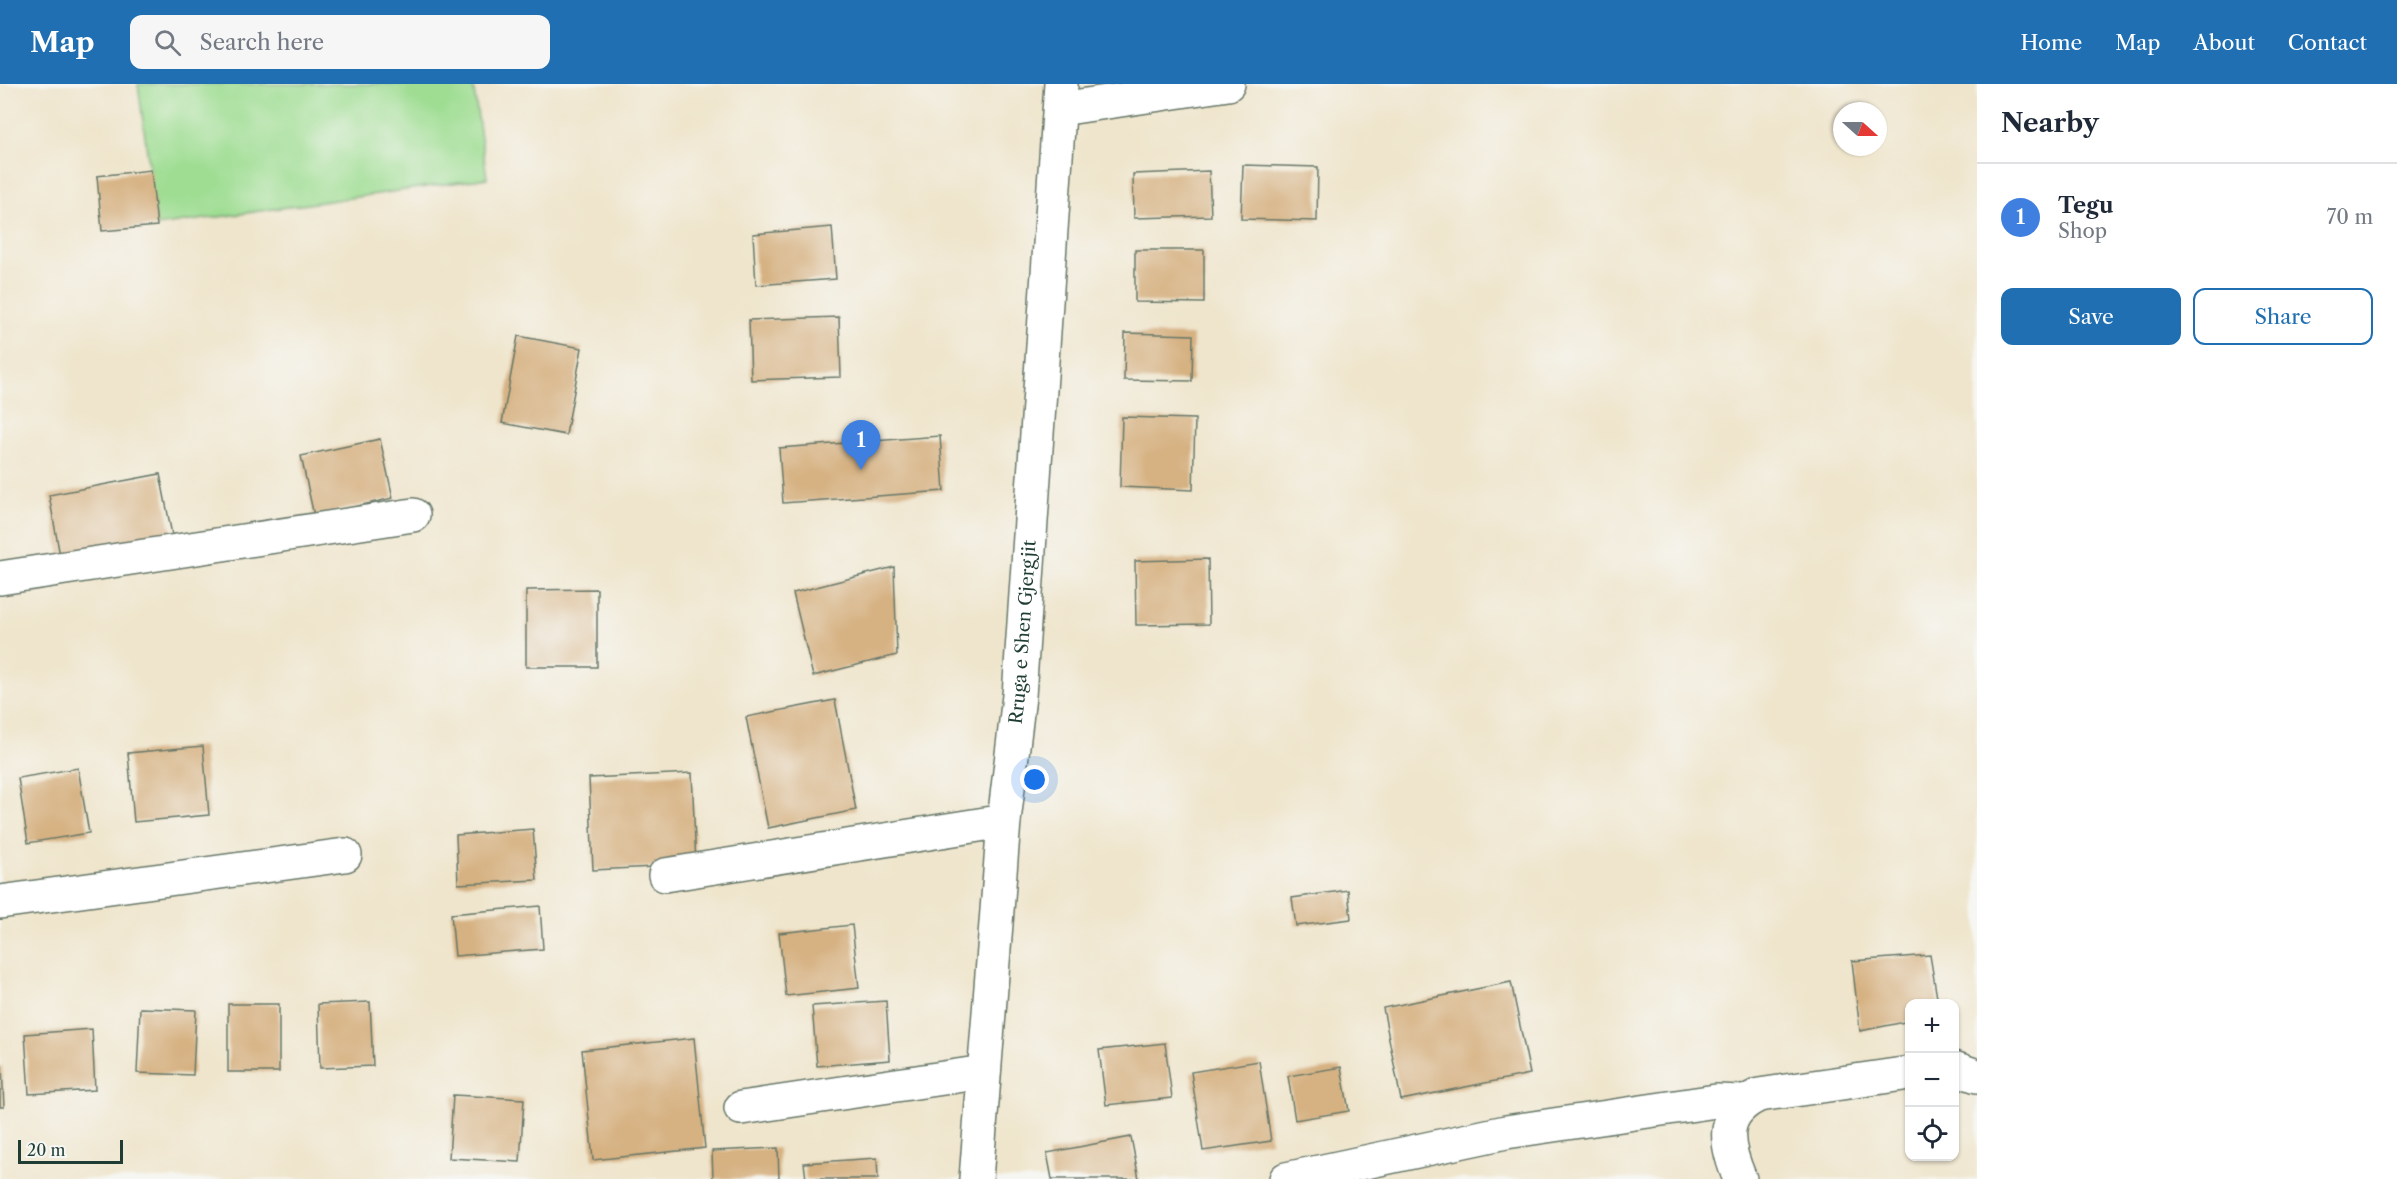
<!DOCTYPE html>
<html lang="en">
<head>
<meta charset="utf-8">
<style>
  body { margin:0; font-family:"Libre Caslon Text",serif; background:#f6f6f7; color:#1f2937 }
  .controls { position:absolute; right:18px; bottom:18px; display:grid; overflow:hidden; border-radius:12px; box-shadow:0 2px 4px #0004 }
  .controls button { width:54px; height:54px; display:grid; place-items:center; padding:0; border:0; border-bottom:2px solid #e0e1e3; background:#fff; color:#1f2937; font:30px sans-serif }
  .compass { position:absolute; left:1833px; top:18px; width:54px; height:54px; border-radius:50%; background:#fff; box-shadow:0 2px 4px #0004; rotate:111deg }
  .scale { position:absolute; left:18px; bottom:15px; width:105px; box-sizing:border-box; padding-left:6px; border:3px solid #1f3d34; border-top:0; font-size:16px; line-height:21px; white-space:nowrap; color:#1f3d34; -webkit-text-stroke:4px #f6f6f2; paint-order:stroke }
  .you { position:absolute; left:1035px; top:696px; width:21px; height:21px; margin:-15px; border:4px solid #fff; border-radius:50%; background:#1a73e8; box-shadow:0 0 0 9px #1a73e833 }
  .badge { display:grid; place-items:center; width:39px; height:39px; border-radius:50%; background:#1f6fb2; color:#fff; font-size:20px; font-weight:700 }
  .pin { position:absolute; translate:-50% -50px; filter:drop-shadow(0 2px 3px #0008) }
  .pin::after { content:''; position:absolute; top:32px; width:21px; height:18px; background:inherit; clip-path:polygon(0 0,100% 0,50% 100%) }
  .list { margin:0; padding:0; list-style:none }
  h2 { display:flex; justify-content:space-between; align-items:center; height:78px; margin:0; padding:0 24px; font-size:26px }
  h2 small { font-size:20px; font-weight:400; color:#747a83 }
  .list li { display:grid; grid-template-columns:39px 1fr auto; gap:18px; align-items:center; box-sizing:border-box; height:108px; padding:0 24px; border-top:2px solid #e0e1e3 }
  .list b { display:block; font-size:22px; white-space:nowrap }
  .list p { margin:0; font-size:20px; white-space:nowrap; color:#747a83 }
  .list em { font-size:20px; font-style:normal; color:#747a83 }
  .actions { display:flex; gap:12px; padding:18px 24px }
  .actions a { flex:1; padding:14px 0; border:2px solid #1f6fb2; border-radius:12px; text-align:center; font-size:21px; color:#1f6fb2 }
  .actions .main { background:#1f6fb2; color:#fff }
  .icon { flex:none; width:33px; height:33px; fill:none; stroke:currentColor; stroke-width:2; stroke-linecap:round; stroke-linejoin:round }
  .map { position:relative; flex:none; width:1977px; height:1095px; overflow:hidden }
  header { display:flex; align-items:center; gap:36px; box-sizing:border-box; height:84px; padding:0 30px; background:#1f6fb2; color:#fff }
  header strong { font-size:28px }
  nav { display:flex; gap:33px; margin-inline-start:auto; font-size:21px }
  .search { width:420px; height:54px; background:#f6f6f7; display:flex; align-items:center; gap:15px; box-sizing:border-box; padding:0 21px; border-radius:12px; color:#747a83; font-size:22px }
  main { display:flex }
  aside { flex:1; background:#fff }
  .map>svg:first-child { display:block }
</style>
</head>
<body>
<header>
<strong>Map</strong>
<div class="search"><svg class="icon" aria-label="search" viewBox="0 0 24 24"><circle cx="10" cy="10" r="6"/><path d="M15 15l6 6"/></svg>Search here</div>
<nav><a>Home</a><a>Map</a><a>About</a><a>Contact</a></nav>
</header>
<main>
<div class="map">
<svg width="1977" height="1095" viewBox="0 0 1977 1095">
  <rect width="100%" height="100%" fill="#f6f6f2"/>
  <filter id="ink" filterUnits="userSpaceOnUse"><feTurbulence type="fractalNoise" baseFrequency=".0167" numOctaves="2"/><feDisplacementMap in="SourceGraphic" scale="12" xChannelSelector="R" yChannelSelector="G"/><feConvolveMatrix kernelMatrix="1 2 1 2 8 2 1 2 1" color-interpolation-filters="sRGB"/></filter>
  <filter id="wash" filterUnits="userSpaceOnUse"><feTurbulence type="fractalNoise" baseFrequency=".008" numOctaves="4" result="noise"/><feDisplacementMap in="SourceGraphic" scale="24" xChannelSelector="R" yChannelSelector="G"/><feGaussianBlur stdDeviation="1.35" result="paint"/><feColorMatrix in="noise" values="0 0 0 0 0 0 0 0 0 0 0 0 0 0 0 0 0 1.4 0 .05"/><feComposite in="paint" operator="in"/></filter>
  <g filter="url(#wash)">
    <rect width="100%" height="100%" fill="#efe5cc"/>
    <path fill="#9edd92" stroke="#5e8d63" stroke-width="1.5" d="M138,0H473L487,94L157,142Z"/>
    <g id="blocks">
      <path fill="#d6b181" d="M1243,81L1318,83L1317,137L1241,135Z
        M151,86L157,142L102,147L97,92Z
        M1209,87L1211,132L1134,134L1133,90Z
        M832,143L836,195L756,201L753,150Z
        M1135,166H1204V219L1135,218Z
        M839,233L841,293L751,296L749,236Z
        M1125,249L1193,251L1192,297L1124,296Z
        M518,252L582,264L566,351L502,339Z
        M1122,333L1195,335L1193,406L1120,403Z
        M940,352L944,407L783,419L779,364Z
        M380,355L393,414L314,432L301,372Z
        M160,390L172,451L60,472L49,411Z
        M1208,475L1209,540L1136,541L1135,477Z
        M894,483L897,571L813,592L793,509Z
        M597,505V583H526V506Z
        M835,616L856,726L768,744L746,633Z
        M203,662L209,731L134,738L128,669Z
        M78,684L89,749L28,759L18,694Z
        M692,689L696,781L593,786L589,694Z
        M533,745L537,796L458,800L456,751Z
        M1348,806L1351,835L1296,842L1292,814Z
        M540,822L543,865L455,872L451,830Z
        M852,841L859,904L786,912L779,849Z
        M1930,871L1938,920H1910V937L1860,947L1852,877Z
        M1511,898L1530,990L1401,1016L1383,924Z
        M886,917L890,976L817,982L812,922Z
        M370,918L373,982L320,984L318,920Z
        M228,920H279V988H228Z
        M140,924L196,926L193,991L137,989Z
        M92,945L95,1006L29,1010L25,950Z
        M694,954L705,1064L593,1076L582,966Z
        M1165,959L1172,1014L1106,1021L1099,966Z
        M1259,977L1271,1057L1203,1067L1191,988Z
        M2,982L4,1023H0V983Z
        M1341,983L1349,1027L1295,1036L1288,992Z
        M453,1011L524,1015L520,1078L449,1074Z
        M1131,1053L1139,1095H1052L1047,1069Z
        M778,1064L779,1095H713L712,1067Z
        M877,1074L878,1095H806L804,1079Z"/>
    </g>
  </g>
  <g filter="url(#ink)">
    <use href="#blocks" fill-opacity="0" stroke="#687869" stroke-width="1.5"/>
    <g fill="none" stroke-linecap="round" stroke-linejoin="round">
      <g stroke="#687869" stroke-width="36">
        <path id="street" d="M1060,25L1228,0
          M0,494L413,431
          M665,791L1004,737
          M0,818L345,771
          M1954,984L1977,992
          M741,1024L984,988
          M1286,1095L1506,1048L1716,1017L1742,1018
          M1740,1095C1725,1060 1719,1029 1759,1011L1910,989"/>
      </g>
      <g stroke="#687869" stroke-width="36">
        <g id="secondary">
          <path id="s1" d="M976,1095L1004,737L1019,612L1061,0"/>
        </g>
      </g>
      <use href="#street" stroke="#fff" stroke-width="33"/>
      <use href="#secondary" stroke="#fff" stroke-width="33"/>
    </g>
  </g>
  <g text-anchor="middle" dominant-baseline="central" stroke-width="6" stroke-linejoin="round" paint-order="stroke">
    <g font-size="18" fill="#1f3d34" stroke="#f6f6f2">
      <text stroke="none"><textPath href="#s1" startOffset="549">Rruga e Shen Gjergjit</textPath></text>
    </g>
  </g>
</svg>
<div class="controls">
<button>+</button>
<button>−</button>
<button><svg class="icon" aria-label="locate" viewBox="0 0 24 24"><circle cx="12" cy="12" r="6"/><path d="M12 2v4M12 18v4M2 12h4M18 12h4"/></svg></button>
</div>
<svg class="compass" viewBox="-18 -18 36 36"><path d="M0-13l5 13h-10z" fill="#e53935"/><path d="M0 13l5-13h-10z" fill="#747a83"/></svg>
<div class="scale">20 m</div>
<div class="you"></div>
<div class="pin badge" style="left:861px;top:386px;background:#3f7fe0">1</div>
</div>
<aside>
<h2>Nearby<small></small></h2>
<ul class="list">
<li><span class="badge" style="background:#3f7fe0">1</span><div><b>Tegu</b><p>Shop</p></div><em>70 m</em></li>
</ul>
<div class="actions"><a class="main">Save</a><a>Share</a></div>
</aside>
</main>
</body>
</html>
